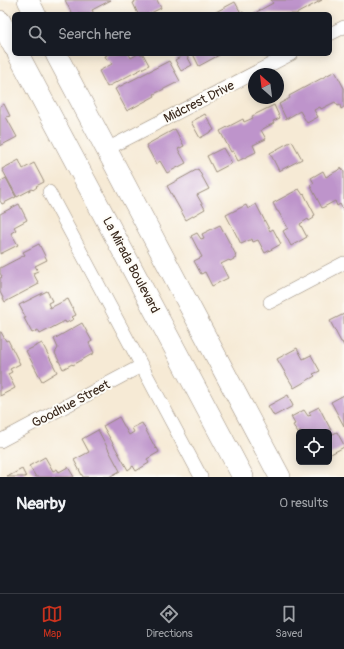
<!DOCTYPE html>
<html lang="en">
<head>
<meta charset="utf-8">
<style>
  body { margin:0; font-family:Pangolin,sans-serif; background:#20242c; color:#f1f3f6 }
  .controls { position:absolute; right:12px; bottom:12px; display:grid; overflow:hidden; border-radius:6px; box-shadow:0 2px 10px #0003 }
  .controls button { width:36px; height:36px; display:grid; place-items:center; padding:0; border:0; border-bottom:1px solid #363941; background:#171b24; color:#f1f3f6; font:20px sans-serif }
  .compass { position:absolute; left:248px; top:68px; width:36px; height:36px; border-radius:50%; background:#171b24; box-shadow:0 2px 10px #0003; rotate:332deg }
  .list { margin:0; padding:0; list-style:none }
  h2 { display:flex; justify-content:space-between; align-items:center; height:52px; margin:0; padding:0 16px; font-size:17px }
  h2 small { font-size:13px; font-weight:400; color:#9ea1a6 }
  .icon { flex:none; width:22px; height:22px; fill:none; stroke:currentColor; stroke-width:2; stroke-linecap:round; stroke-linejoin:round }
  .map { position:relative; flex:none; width:344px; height:477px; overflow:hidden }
  .search { position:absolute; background:#171b24; box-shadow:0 2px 10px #0003; left:12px; right:12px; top:12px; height:44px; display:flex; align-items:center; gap:10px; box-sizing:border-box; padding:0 14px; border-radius:6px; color:#9ea1a6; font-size:15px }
  .sheet { height:116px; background:#171b24 }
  nav { display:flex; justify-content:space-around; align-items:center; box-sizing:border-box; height:56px; border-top:1px solid #363941; background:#171b24; font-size:11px; color:#9ea1a6 }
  nav a { display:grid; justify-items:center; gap:2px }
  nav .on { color:#c8321e }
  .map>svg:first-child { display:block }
</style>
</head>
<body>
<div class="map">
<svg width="344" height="477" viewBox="0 0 344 477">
  <rect width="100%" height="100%" fill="#fdfcf7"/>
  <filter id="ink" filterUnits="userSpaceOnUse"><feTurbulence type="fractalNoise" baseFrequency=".025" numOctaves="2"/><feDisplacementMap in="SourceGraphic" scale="8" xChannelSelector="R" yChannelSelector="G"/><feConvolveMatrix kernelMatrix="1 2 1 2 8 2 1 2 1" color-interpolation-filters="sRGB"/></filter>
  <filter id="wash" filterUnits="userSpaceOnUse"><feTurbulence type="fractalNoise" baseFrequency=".012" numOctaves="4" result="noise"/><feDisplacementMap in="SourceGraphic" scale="16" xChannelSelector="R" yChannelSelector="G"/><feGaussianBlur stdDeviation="0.9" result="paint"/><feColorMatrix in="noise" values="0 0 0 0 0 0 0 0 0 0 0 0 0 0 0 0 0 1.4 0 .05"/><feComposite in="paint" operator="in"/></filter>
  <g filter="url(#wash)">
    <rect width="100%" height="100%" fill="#f6ead5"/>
    <g id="blocks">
      <path fill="#be94cb" d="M65,0H111L92,10L94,14H72Z
        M134,0H157L161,8L149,14H138L133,3L135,2Z
        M271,0H322L296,14H253L273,3Z
        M235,2L241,13L243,12L244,14H212Z
        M107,54H129L131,58L138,54H143L149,65L107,87L99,71L112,64L109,59L107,60L105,56L107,55Z
        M186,54L192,65L181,71L175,60Z
        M193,54H221L199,66Z
        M169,61L180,81L154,94L155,96L127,111L115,89Z
        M335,71L344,88V107L341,109L340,105L338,106L335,102L321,109L320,107L314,110L318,117L307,123L300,111L286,119L279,104L290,98L289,96Z
        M4,104L10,116L6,117L17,137L0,146V106Z
        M274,105L280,118L273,121L274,123L261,130L266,139L253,145L256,152L238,161L233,151L231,152L220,131L243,119L244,122L253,118L252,116Z
        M205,114L214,130L200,138L191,122Z
        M175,129L184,146L178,149L186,163L167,173L160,161L156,164L146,145Z
        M292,141L302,159L279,171L270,153Z
        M223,148L232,163L215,172L207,156Z
        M19,160L23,169L34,163L44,182L36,186L37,187L33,190L32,189L17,197L2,169Z
        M342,168L344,172V212L340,204L337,206L335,201L322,208L310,185L314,183L311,178L323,171L326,177Z
        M198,169L209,189L197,195L205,209L186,220L167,186Z
        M6,178L16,197L2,204L0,201V182Z
        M299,189L303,195L304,194L315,215L313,216L314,218L309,221L308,219L300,224L307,237L291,246L283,231L288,228L278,211H277L273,203Z
        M19,204L27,220L14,227L16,230L11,233L18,245L0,254V214Z
        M256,204L270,231L273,229L281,244L265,253L258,240L253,242L252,239L241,244L226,215L246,205L248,209Z
        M220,225L236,255L235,256L236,258L230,261L229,260L221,264L228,278L212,286L205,272L201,274L194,261L202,257L191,236L197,233L201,239L204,238L202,234Z
        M39,244L47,260L35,266L38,271L33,273L39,284L5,302L0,292V278L2,277L0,273V268L25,255L23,252Z
        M47,291L52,301L48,303L50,308L68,299L76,315L72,317L74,319L66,323L65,321L40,334L38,330L32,333L24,318H26L19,305Z
        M344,314V346L342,342H341L330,321Z
        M82,323L92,341L89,343L94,353L73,365L72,364L63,369L55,353L58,348L54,339Z
        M0,332H1L6,341L8,340L20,364L10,369L12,372L8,374L15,388L0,396Z
        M42,343L57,372L42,381L26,351Z
        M297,348L303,359L311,355L320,371L313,374L315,376L294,388L277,359Z
        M288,395L293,406L274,416L268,406Z
        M344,395V426L331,402Z
        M319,407L333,434L337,432L344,445V447L329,455V432H299V435L293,425L295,424L291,417L304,410L308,416L311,415L309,412Z
        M119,417L129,435L134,432L132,428L142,423L156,449L157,448L159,452L147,459L149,463L136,471L133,466L128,470L103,426Z
        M98,430L120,471L109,477H83L74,460L89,452L82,439Z
        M45,457L53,471L57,469L59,472L68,467L74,477H36L29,466Z
        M22,469L26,477H7Z"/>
    </g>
  </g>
  <g filter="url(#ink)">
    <use href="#blocks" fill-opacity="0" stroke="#988a7a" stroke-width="1"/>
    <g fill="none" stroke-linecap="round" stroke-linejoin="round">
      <g stroke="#988a7a" stroke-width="14">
        <path id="minor" d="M330,34L344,27
          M107,149L291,54
          M49,192L201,477
          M270,302L344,263
          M0,441L141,366"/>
      </g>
      <g stroke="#988a7a" stroke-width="22">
        <path id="primary" d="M28,0L35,14
          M0,21L14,47
          M18,54L243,477
          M56,54L280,477"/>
      </g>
      <use href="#minor" stroke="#fff" stroke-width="13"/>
      <use href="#primary" stroke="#fff" stroke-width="21"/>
    </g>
  </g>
  <g text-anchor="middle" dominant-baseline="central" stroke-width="4" stroke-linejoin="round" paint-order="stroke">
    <g font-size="13" fill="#3b2a1e" stroke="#fdfcf7">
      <text transform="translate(199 102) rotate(-27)">Midcrest Drive</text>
      <text transform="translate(131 265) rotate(62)">La Mirada Boulevard</text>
      <text transform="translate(71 404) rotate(-28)">Goodhue Street</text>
    </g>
  </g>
</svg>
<div class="controls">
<button><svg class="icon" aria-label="locate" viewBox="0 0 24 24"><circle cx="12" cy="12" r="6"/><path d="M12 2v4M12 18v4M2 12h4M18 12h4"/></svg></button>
</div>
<svg class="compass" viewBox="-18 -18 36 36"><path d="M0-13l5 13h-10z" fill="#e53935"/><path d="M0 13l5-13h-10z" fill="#9ea1a6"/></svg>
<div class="search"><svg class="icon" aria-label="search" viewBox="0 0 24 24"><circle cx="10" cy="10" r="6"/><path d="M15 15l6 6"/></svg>Search here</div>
</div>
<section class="sheet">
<h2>Nearby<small>0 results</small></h2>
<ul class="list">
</ul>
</section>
<nav>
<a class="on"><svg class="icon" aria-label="map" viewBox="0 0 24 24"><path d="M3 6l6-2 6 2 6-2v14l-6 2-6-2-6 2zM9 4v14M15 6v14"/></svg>Map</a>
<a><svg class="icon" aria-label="directions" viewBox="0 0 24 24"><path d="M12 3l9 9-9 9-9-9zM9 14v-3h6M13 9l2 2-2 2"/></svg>Directions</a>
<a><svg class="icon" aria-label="saved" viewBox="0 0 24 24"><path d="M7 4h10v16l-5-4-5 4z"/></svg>Saved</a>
</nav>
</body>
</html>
